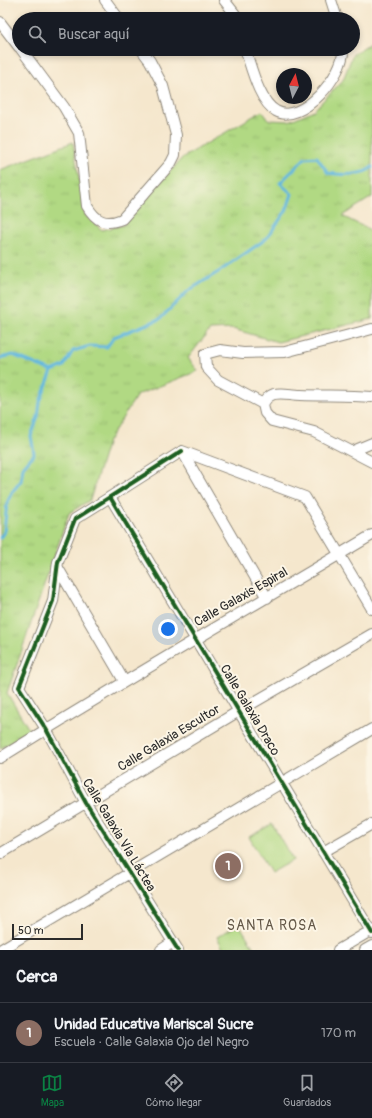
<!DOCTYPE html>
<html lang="es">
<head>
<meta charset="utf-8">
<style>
  body { margin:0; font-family:Pangolin,sans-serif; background:#242831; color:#f1f3f6 }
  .compass { position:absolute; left:276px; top:68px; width:36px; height:36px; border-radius:50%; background:#171b24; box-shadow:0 2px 6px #0003; rotate:7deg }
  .scale { position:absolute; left:12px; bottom:10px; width:71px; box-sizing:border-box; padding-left:4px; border:2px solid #2b2b2b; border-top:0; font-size:11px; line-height:14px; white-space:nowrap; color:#2b2b2b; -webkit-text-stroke:3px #fcf5e5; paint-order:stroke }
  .you { position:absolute; left:168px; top:629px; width:14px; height:14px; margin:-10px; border:3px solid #fff; border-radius:50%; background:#1a73e8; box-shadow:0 0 0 6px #1a73e833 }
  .badge { display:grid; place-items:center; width:26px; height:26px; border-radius:50%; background:#0b8043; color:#fff; font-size:13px; font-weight:700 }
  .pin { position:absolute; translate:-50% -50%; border:2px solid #fff; box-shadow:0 1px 4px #0006 }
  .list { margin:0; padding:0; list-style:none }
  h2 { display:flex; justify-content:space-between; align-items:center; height:52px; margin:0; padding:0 16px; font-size:17px }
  h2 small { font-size:13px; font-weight:400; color:#9ea1a6 }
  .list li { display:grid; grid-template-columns:26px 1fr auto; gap:12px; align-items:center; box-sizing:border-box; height:60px; padding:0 16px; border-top:1px solid #363941 }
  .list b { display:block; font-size:15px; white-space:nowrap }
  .list p { margin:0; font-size:13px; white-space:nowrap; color:#9ea1a6 }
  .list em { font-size:13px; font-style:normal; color:#9ea1a6 }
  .icon { flex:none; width:22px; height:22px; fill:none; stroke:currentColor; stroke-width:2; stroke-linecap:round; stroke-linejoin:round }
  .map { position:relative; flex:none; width:372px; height:950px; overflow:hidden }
  .search { position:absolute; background:#171b24; box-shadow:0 2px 6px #0003; left:12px; right:12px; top:12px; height:44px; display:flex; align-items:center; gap:10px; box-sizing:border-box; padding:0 14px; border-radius:22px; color:#9ea1a6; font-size:15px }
  .sheet { height:112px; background:#171b24 }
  nav { display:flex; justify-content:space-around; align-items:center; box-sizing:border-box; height:56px; border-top:1px solid #363941; background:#171b24; font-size:11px; color:#9ea1a6 }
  nav a { display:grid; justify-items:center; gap:2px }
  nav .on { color:#0b8043 }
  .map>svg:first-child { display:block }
</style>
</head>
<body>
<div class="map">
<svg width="372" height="950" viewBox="0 0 372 950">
  <defs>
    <pattern id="grass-tufts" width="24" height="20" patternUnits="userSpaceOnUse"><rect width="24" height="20" fill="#b1d983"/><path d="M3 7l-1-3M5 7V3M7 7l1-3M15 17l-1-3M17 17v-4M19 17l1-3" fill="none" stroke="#98ba71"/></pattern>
  </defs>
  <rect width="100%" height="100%" fill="#fcf5e5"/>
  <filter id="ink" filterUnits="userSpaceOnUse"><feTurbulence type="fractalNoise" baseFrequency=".025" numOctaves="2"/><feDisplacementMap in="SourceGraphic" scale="8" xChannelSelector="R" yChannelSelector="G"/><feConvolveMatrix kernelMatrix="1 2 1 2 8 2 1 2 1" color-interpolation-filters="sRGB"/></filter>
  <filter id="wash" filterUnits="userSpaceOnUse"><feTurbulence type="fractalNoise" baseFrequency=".012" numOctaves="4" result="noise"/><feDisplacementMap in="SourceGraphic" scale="16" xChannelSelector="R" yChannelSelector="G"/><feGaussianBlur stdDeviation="0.9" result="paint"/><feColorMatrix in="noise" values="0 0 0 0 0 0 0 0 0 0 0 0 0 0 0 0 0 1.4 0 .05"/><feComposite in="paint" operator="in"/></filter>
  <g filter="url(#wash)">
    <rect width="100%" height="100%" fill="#f5e7cd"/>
    <path fill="url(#grass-tufts)" stroke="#6e8257" d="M372,42V197L342,216L372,231V319L278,342L233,329L210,330L188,358L198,371L137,395L108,441L90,500L69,513L7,693L30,731L0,749V170L73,142L85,215L102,230L123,225L182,158L262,111L269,120L289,121L314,110L343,80L353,54Z"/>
    <path fill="#b1d983" stroke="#6e8257" d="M272,824L293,860L270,873L249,837Z
      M239,924L255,950H224L217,937Z"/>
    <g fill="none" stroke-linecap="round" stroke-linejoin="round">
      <path stroke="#64b8e0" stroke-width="3" d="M0,358L13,355L52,371
        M0,538L4,532L7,503L12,492L21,481L23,467L34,454L31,436L38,417L40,402L52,371L64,366L73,351L90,346L107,347L114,337L160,319L188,291L220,271L266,239L286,211L292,194L280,183L305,158L317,157L328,173C340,175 364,176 372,167"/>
    </g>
  </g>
  <g filter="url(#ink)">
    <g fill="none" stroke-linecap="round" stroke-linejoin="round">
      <g stroke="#90897c" stroke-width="12">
        <path id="minor" d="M105,0L119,19
          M224,0L235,14L236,19
          M331,0L337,19
          M0,22L19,47
          M21,49L64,107L79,133L87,206C96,221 105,226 122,219L171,163L175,155L176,135L163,86L150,61L141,49
          M245,49C251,66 259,102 276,111C301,126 345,74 343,49
          M263,404L218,380L206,367L205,354L220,350L243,353L285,352L372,329
          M263,404L265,413L272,421L314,432L372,462
          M263,404C266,399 268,396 274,394C283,392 292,395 301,395C325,396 348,395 372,397
          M182,451L305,497L372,609
          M182,451L267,598
          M353,451L372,443
          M110,497L372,933
          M58,568L124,681
          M0,758C123,681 248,609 372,535
          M323,852L372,824
          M0,854L239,711L372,634
          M0,950L372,729
          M161,950L173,942
          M178,950L86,803L46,729L19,687L53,601L58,562L75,519L110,497L182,451
          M338,950L372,930
          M365,950L372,946"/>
      </g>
      <use href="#minor" stroke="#fff" stroke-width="10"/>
      <g stroke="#fcf5e5" stroke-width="6">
        <path id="cycleway" d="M110,497L372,933
          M178,950L86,803L46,729L19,687L53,601L58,562L75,519L110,497L182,451"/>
      </g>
      <use href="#cycleway" stroke="#1b5e20" stroke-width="4"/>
    </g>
  </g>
  <g text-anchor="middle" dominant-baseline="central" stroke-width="4" stroke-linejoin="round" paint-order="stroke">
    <g font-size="13" fill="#2b2b2b" stroke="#fcf5e5">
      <text transform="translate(241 597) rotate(-30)">Calle Galaxis Espiral</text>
      <text transform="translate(250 710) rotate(59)">Calle Galaxia Draco</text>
      <text transform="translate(169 738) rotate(-31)">Calle Galaxia Escultor</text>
      <text transform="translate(119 835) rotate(59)">Calle Galaxia Vía Láctea</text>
    </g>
    <g font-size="14" letter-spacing="1" fill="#645848" stroke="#fcf5e5">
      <text x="272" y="925">SANTA ROSA</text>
    </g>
  </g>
</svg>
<svg class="compass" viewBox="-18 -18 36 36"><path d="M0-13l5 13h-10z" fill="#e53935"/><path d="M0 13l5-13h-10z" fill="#9ea1a6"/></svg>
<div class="scale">50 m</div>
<div class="you"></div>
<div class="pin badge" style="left:228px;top:866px;background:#8d6e63">1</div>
<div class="search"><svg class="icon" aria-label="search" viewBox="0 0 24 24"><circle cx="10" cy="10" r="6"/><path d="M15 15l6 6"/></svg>Buscar aquí</div>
</div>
<section class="sheet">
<h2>Cerca<small></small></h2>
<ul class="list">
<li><span class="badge" style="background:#8d6e63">1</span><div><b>Unidad Educativa Mariscal Sucre</b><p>Escuela · Calle Galaxia Ojo del Negro</p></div><em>170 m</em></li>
</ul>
</section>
<nav>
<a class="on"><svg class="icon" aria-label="map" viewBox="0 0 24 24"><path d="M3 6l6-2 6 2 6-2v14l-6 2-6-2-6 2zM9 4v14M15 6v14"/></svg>Mapa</a>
<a><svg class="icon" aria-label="directions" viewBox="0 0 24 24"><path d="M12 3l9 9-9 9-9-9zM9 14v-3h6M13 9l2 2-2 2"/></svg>Cómo llegar</a>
<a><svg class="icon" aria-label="saved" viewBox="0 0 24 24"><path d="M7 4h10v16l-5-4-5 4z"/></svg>Guardados</a>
</nav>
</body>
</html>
